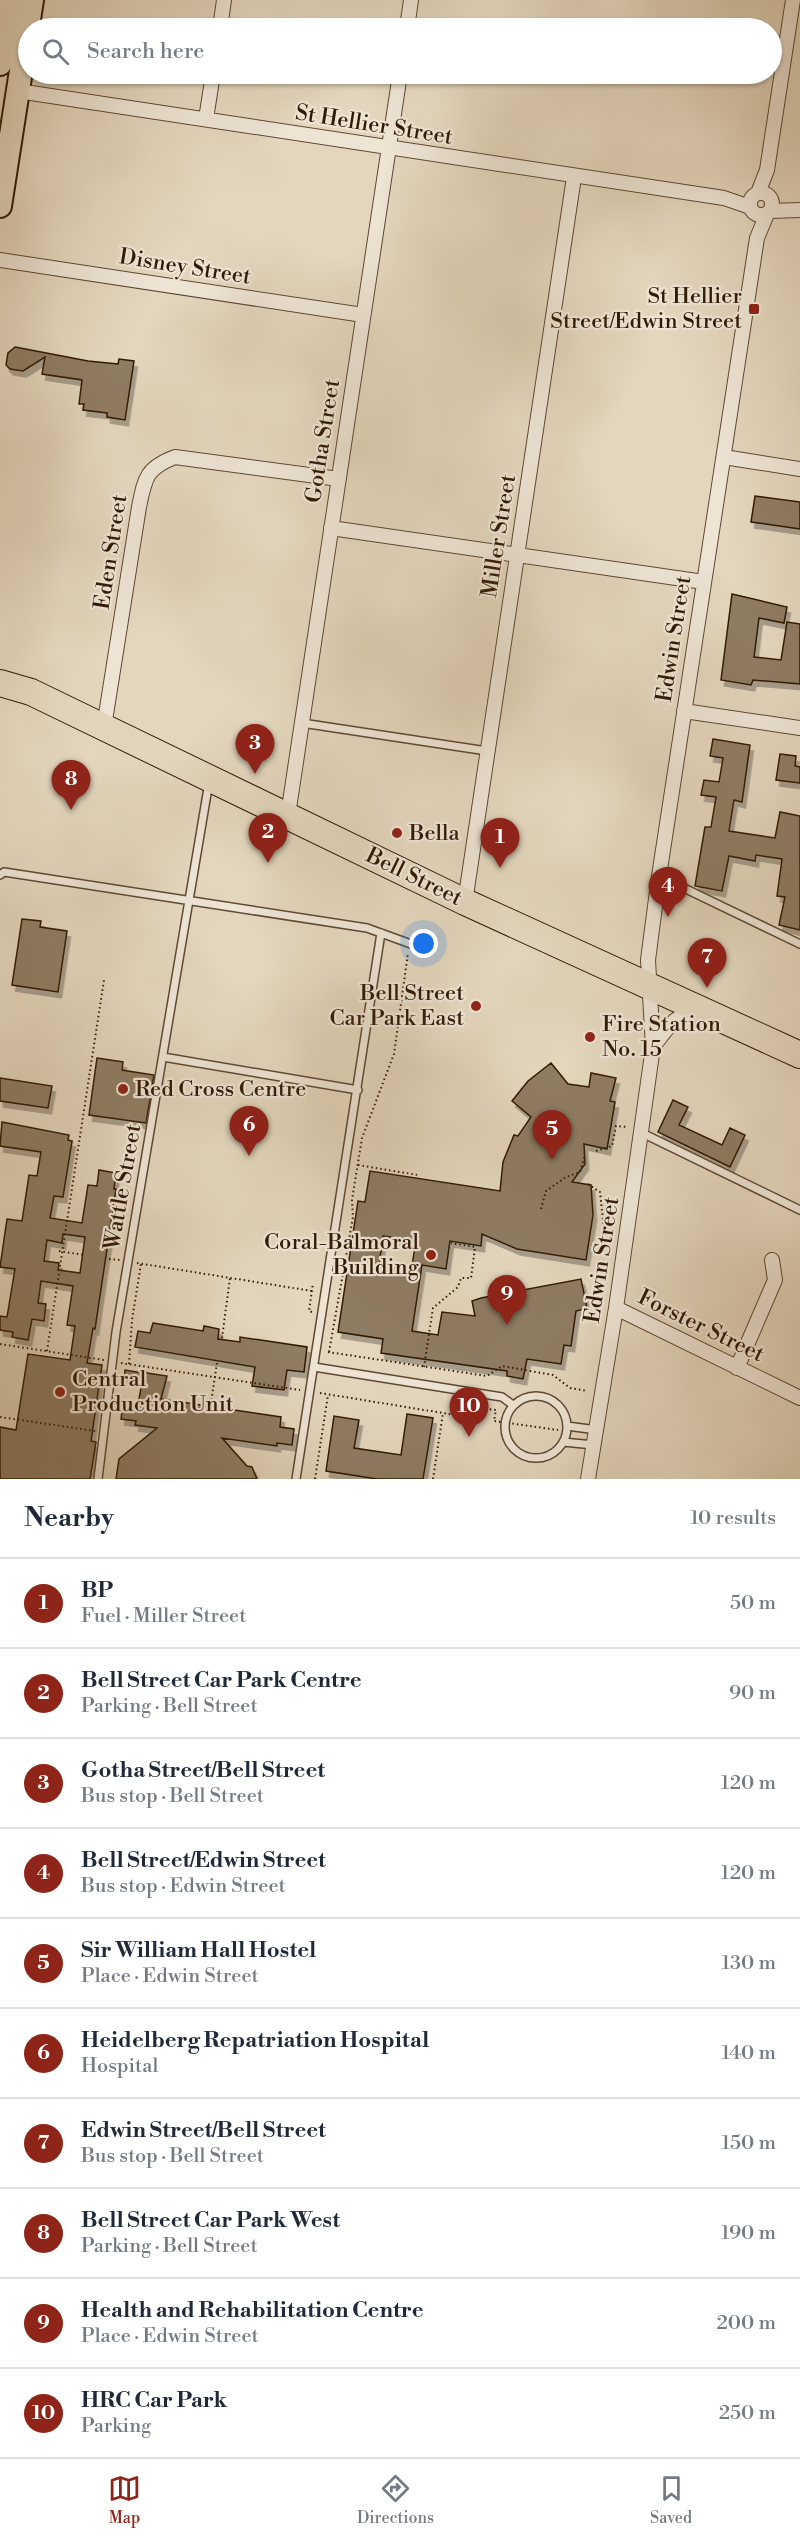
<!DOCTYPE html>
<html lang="en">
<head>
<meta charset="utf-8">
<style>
  body { margin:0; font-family:"Libre Bodoni",serif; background:#f6f6f7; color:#1f2937 }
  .you { position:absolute; left:424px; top:944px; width:21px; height:21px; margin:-15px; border:4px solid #fff; border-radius:50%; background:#1a73e8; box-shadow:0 0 0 9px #1a73e833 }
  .badge { display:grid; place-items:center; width:39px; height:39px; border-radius:50%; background:#8f2418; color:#fff; font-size:20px; font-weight:700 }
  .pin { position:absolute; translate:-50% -50px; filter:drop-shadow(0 2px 3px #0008) }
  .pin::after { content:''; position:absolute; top:32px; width:21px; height:18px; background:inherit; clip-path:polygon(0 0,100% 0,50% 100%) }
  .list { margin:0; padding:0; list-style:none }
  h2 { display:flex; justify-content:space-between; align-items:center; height:78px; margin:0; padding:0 24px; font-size:26px }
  h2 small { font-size:20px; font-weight:400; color:#747a83 }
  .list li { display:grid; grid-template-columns:39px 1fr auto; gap:18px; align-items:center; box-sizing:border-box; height:90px; padding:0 24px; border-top:2px solid #e0e1e3 }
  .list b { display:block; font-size:22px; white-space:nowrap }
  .list p { margin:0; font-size:20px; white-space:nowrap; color:#747a83 }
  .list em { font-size:20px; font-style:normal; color:#747a83 }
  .icon { flex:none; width:33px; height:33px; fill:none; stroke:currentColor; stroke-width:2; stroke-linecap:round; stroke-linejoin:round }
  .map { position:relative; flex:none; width:800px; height:1479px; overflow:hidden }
  .search { position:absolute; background:#fff; box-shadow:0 2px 4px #0004; left:18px; right:18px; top:18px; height:66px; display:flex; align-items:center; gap:15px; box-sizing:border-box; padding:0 21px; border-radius:33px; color:#747a83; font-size:22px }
  .sheet { height:978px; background:#fff }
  nav { display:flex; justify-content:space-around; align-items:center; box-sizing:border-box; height:84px; border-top:2px solid #e0e1e3; background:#fff; font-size:16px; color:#747a83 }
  nav a { display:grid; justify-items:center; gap:3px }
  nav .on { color:#8f2418 }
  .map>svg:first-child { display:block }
</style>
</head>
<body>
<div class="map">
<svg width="800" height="1479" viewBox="0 0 800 1479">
  <defs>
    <filter id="shadow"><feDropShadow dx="3.5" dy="6" stdDeviation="0" flood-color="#0004"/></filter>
  </defs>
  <rect width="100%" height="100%" fill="#e3d6bd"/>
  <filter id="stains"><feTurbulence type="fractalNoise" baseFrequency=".00333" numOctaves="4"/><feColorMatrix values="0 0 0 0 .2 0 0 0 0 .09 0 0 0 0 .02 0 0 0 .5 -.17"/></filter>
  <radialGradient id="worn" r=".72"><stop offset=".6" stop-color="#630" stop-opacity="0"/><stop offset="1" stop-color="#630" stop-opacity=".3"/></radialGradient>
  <path fill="#8e7c64" stroke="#311a04" stroke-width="1.5" fill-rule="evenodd" filter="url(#shadow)" d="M15,347L88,361L118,364L119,359L134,361L125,420L107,417V413L83,410L84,404H79L82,380L42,374L45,357L23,371L10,369L6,365L8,353Z
    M755,496L800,502V529L751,522Z
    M732,594L787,607L784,623L759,618L754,657L781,660L787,622L800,624V684L753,680L751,685L721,680Z
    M713,739L750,745L742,802L734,800L729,831L775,838L780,812L800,816V930L779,925L785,897L777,896L782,859L756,855L755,861L729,856L722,891L695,886L705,827H711L716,797L701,795L704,780L719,782L723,758L710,756Z
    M780,754L796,756L795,766L800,767V783L776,780Z
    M22,919L41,921L40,927L67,931L58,992L12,985Z
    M97,1058L123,1062L122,1070L154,1075L146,1123L89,1115Z
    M551,1063L568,1084L589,1087L591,1073L616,1078L610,1101L615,1102L607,1149L584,1144L585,1164L572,1182L591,1185L593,1215L586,1260L517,1249L482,1234L481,1246L450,1241L446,1269L422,1265L412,1331L438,1335L442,1312L475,1316L472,1301L481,1298L581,1279L587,1308L576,1311L571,1346L564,1345L561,1364L527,1359L523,1379L507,1376V1371L381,1353L383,1339L338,1332L358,1201L365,1202L370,1171L500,1191L503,1162L514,1135L518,1136L531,1117L512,1101L528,1081ZM383,1236L416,1241L411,1271L379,1266Z
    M0,1078L52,1086L48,1108L0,1101Z
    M673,1100L688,1107L679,1125L722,1145L730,1128L745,1135L730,1167L658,1132Z
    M2,1122L69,1135L68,1140L72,1141L63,1197L54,1196L50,1218L82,1223L88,1185L97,1186L99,1170L116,1173L114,1189H116L95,1329L93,1328L87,1363L102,1365L91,1441L96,1442L90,1479H0V1427L16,1430L28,1354L70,1360L75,1326L67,1325L73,1286L41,1281L38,1303L46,1304L44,1321L32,1319L28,1340L12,1337L13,1332L0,1330V1316L7,1317L15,1269L0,1267L7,1219L22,1221L29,1175L37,1176L41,1152L0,1146ZM63,1234L85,1237L80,1273L58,1270L59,1263L44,1261L47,1240L62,1243Z
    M153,1323L203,1331L204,1326L219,1329L218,1339L240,1342V1337L307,1347L304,1372L287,1370L284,1390L252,1386L255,1367L135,1347L138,1331L150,1333Z
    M144,1369L147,1373L167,1376L161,1399L281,1417L280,1427L294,1429L292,1445L277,1443V1446L222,1438L247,1466L252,1467L257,1479H116L119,1459L157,1428L135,1425L136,1421L121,1419L123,1403L138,1405L142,1382L124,1380L125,1370L143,1373Z
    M407,1414L433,1418L423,1479H377L326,1471L334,1416L359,1420L354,1448L401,1455Z"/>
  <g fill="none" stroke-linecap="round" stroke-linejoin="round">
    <g stroke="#5e4932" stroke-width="10">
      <path id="lane" d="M302,723L487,751
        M0,875L4,872L367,928L411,944
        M659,876L800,944
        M163,1057L358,1090
        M642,1133L800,1210
        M314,1367L502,1397L513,1405
        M505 1427a31 31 0 1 1 62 0a31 31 0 1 1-62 0Z
        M567,1426L597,1430
        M563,1442L594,1445
        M98,1479L116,1332L209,782
        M296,1479L381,933"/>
    </g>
    <g stroke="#5e4932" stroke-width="16">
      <path id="street" d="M220,28L224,0
        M407,28L411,0
        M18,91L724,198L750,207
        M206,119L213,74
        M750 204a11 11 0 1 1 22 0a11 11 0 1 1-22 0Z
        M758,193L767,170L793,0
        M770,211L800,210
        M0,260L363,315
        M724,457L800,469
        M331,528L704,582
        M684,711L800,728
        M104,727L139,507C145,478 146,468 175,457L339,479
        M288,815L400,74
        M465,902L574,177
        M653,1047C665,1031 677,1011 699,1011
        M616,1308L800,1398
        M737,1368L775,1280L772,1260
        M588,1479L616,1308L653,1047L648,960L659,876L757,238L767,214"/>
    </g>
    <g stroke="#311a04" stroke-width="26">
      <path id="primary" d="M0,64L10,0
        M0,206L32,0"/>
    </g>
    <g stroke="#311a04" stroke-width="28">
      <path id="highway" d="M0,683L31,692L465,902L800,1055"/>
    </g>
    <path stroke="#311a04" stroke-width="2" stroke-dasharray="1.5 3" stroke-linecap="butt" d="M596,1151L612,1146L616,1126L628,1127
      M358,1165L418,1175
      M588,1184L600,1192L604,1230L612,1231
      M541,1209L546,1191L566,1177L580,1172L585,1155
      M59,1251L84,1255
      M109,1259L120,1260
      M137,1263L312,1291
      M312,1312L309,1311L313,1283
      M222,1338L230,1278
      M0,1344L104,1360
      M47,1351L104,980
      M328,1352L487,1376L502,1366L553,1375L570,1388L587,1391
      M329,1352L353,1217L352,1200L362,1138L394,1054L408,953
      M121,1363L300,1390
      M129,1364L132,1320L141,1264
      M424,1367L433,1308L458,1287L461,1278H471L475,1247L451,1243
      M320,1393L455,1415L457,1405L496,1410L494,1421L558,1430
      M210,1409L217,1363
      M0,1417L95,1431
      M315,1479L328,1395
      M433,1479L443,1413"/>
    <use href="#lane" stroke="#ede4d4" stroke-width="7"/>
    <use href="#street" stroke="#ede4d4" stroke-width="14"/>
    <use href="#primary" stroke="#e3d6bd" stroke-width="22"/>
    <use href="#highway" stroke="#e3d6bd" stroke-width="26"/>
  </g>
  <g fill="#8f2418" stroke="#ede4d4" stroke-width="2">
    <rect x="748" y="303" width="12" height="12" rx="3"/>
    <circle cx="397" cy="833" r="6"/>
    <circle cx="476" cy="1006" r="6"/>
    <circle cx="590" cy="1037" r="6"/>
    <circle cx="123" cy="1089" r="6"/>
    <circle cx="431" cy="1255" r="6"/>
    <circle cx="60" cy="1392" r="6"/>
  </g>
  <g text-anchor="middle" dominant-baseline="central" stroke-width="4.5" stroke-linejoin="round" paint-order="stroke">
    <g font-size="22" fill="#311a04" stroke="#ede4d4">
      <text transform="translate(374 125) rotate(9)">St Hellier Street</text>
      <text transform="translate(185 267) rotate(9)">Disney Street</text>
      <text transform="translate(323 441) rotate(-81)">Gotha Street</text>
      <text transform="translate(499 536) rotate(-81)">Miller Street</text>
      <text transform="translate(111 552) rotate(-81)">Eden Street</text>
      <text transform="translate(674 639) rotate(-81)">Edwin Street</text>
      <text transform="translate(414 877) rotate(26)">Bell Street</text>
      <text transform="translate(123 1187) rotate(-80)">Wattle Street</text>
      <text transform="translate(602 1260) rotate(-81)">Edwin Street</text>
      <text transform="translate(701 1326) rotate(26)">Forster Street</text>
    </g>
    <g font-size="22" fill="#311a04" stroke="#ede4d4" text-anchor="start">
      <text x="742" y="296" text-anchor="end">St Hellier<tspan x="742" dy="25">Street/Edwin Street</tspan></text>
      <text x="409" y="833">Bella</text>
      <text x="464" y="993" text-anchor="end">Bell Street<tspan x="464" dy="25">Car Park East</tspan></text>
      <text x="602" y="1024">Fire Station<tspan x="602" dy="25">No. 15</tspan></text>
      <text x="135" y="1089">Red Cross Centre</text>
      <text x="419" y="1242" text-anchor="end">Coral-Balmoral<tspan x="419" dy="25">Building</tspan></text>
      <text x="72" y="1379">Central<tspan x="72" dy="25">Production Unit</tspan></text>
    </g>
  </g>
  <rect width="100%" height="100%" filter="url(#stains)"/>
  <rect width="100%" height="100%" fill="url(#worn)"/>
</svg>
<div class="you"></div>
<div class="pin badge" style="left:500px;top:868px">1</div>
<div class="pin badge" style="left:268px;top:863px">2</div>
<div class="pin badge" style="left:255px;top:774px">3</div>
<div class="pin badge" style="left:668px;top:917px">4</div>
<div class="pin badge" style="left:552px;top:1160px">5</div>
<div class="pin badge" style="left:249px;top:1156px">6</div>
<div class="pin badge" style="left:707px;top:988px">7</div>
<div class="pin badge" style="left:71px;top:810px">8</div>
<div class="pin badge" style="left:507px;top:1325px">9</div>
<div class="pin badge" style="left:469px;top:1437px">10</div>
<div class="search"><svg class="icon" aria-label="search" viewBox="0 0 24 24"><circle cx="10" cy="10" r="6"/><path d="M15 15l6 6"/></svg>Search here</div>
</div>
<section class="sheet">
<h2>Nearby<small>10 results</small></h2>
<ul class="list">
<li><span class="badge">1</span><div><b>BP</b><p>Fuel · Miller Street</p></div><em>50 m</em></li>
<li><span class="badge">2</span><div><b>Bell Street Car Park Centre</b><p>Parking · Bell Street</p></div><em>90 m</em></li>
<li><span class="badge">3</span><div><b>Gotha Street/Bell Street</b><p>Bus stop · Bell Street</p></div><em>120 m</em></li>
<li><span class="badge">4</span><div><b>Bell Street/Edwin Street</b><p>Bus stop · Edwin Street</p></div><em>120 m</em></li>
<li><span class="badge">5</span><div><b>Sir William Hall Hostel</b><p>Place · Edwin Street</p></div><em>130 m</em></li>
<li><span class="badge">6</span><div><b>Heidelberg Repatriation Hospital</b><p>Hospital</p></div><em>140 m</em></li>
<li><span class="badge">7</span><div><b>Edwin Street/Bell Street</b><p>Bus stop · Bell Street</p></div><em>150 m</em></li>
<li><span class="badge">8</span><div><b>Bell Street Car Park West</b><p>Parking · Bell Street</p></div><em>190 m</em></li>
<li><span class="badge">9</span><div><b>Health and Rehabilitation Centre</b><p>Place · Edwin Street</p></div><em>200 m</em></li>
<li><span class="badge">10</span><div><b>HRC Car Park</b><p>Parking</p></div><em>250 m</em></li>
</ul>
</section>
<nav>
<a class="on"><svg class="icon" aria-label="map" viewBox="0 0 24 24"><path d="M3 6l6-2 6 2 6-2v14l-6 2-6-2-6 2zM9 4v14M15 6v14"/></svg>Map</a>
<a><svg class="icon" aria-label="directions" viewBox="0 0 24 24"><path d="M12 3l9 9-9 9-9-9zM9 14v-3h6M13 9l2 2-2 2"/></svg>Directions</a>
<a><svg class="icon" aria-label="saved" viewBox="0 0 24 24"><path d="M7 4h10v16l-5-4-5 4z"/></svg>Saved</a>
</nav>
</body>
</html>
